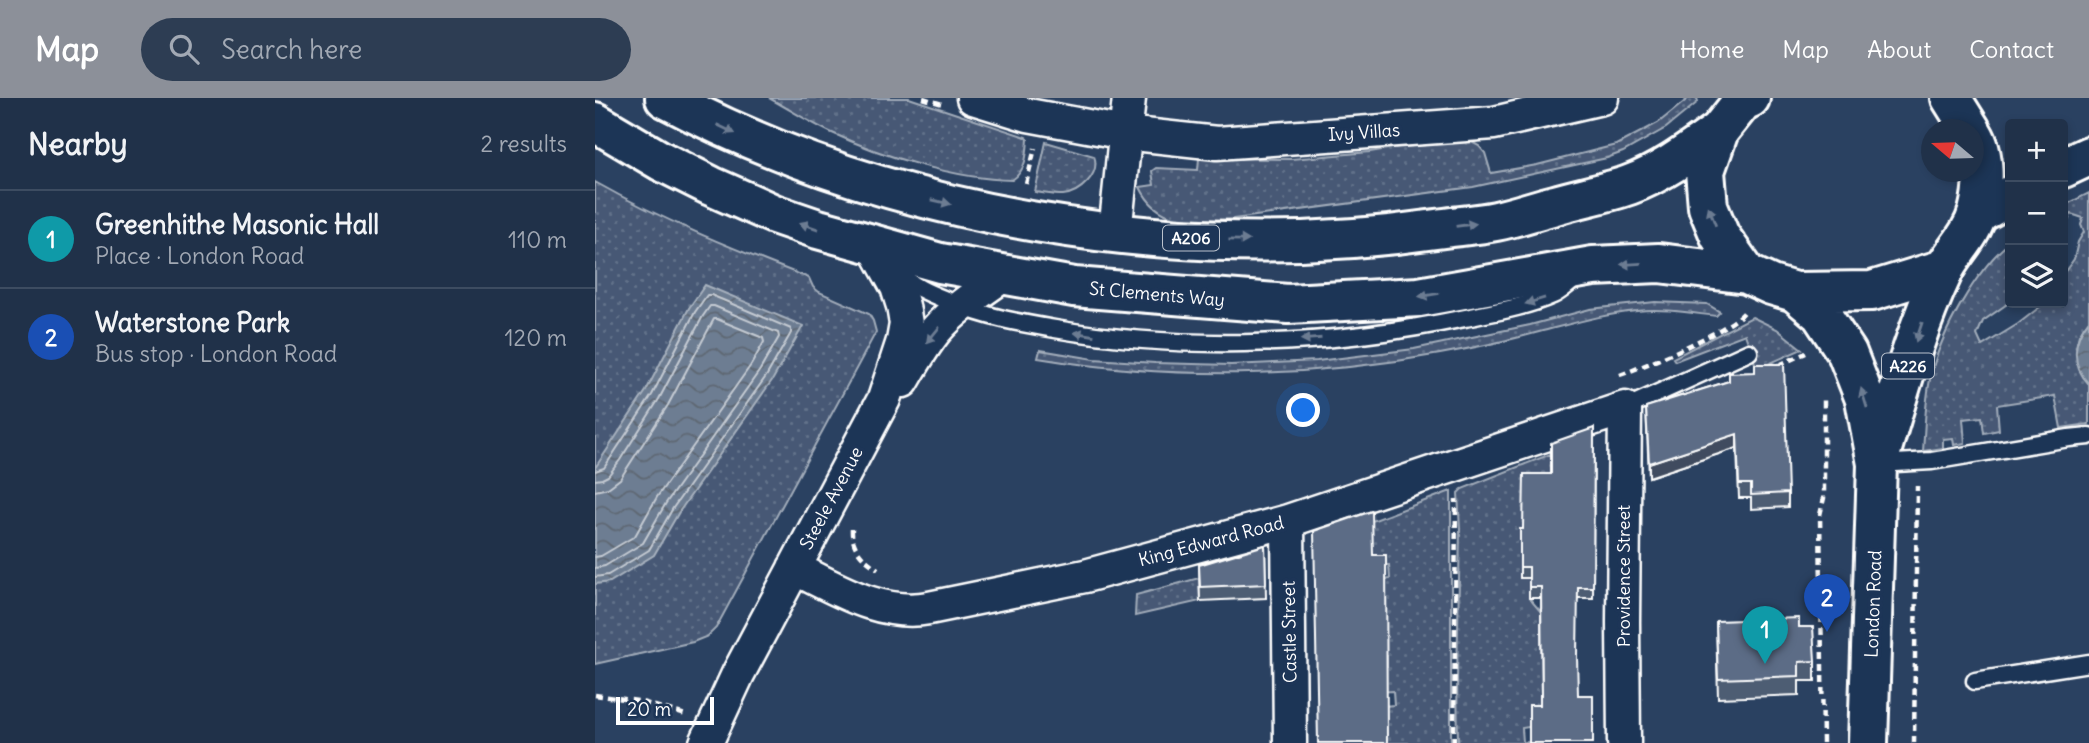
<!DOCTYPE html>
<html lang="en">
<head>
<meta charset="utf-8">
<style>
  body { margin:0; font-family:Delius,sans-serif; background:#2d3d53; color:#f1f3f6 }
  .controls { position:absolute; right:21px; top:21px; display:grid; overflow:hidden; border-radius:7px; box-shadow:0 4px 10px #0003 }
  .controls button { width:63px; height:63px; display:grid; place-items:center; padding:0; border:0; border-bottom:2px solid #3d4c61; background:#203149; color:#f1f3f6; font:35px sans-serif }
  .compass { position:absolute; left:1326px; top:21px; width:63px; height:63px; border-radius:50%; background:#203149; box-shadow:0 4px 10px #0003; rotate:289deg }
  .scale { position:absolute; left:21px; bottom:18px; width:98px; box-sizing:border-box; padding-left:7px; border:4px solid #fff; border-top:0; font-size:19px; line-height:24px; white-space:nowrap; color:#fff; -webkit-text-stroke:5px #1d3557; paint-order:stroke }
  .you { position:absolute; left:709px; top:313px; width:24px; height:24px; margin:-18px; border:5px solid #fff; border-radius:50%; background:#1a73e8; box-shadow:0 0 0 10px #1a73e833 }
  .badge { display:grid; place-items:center; width:46px; height:46px; border-radius:50%; background:#8c9099; color:#fff; font-size:23px; font-weight:700 }
  .pin { position:absolute; translate:-50% -58px; filter:drop-shadow(0 2px 4px #0008) }
  .pin::after { content:''; position:absolute; top:37px; width:24px; height:21px; background:inherit; clip-path:polygon(0 0,100% 0,50% 100%) }
  .list { margin:0; padding:0; list-style:none }
  h2 { display:flex; justify-content:space-between; align-items:center; height:91px; margin:0; padding:0 28px; font-size:30px }
  h2 small { font-size:23px; font-weight:400; color:#a2a9b4 }
  .list li { display:grid; grid-template-columns:46px 1fr auto; gap:21px; align-items:center; box-sizing:border-box; height:98px; padding:0 28px; border-top:2px solid #3d4c61 }
  .list b { display:block; font-size:26px; white-space:nowrap }
  .list p { margin:0; font-size:23px; white-space:nowrap; color:#a2a9b4 }
  .list em { font-size:23px; font-style:normal; color:#a2a9b4 }
  .icon { flex:none; width:38px; height:38px; fill:none; stroke:currentColor; stroke-width:2; stroke-linecap:round; stroke-linejoin:round }
  .map { position:relative; flex:none; width:1494px; height:645px; overflow:hidden }
  header { display:flex; align-items:center; gap:42px; box-sizing:border-box; height:98px; padding:0 35px; background:#8c9099; color:#fff }
  header strong { font-size:33px }
  nav { display:flex; gap:38px; margin-inline-start:auto; font-size:24px }
  .search { width:490px; height:63px; background:#2d3d53; display:flex; align-items:center; gap:18px; box-sizing:border-box; padding:0 24px; border-radius:38px; color:#a2a9b4; font-size:26px }
  main { display:flex }
  aside { flex:1; background:#203149 }
  .map>svg:first-child { display:block }
</style>
</head>
<body>
<header>
<strong>Map</strong>
<div class="search"><svg class="icon" aria-label="search" viewBox="0 0 24 24"><circle cx="10" cy="10" r="6"/><path d="M15 15l6 6"/></svg>Search here</div>
<nav><a>Home</a><a>Map</a><a>About</a><a>Contact</a></nav>
</header>
<main>
<aside>
<h2>Nearby<small>2 results</small></h2>
<ul class="list">
<li><span class="badge" style="background:#0f9aa8">1</span><div><b>Greenhithe Masonic Hall</b><p>Place · London Road</p></div><em>110 m</em></li>
<li><span class="badge" style="background:#1a4fb4">2</span><div><b>Waterstone Park</b><p>Bus stop · London Road</p></div><em>120 m</em></li>
</ul>
</aside>
<div class="map">
<svg width="1494" height="645" viewBox="0 0 1494 645">
  <defs>
    <pattern id="grass-dots" width="8" height="8" patternUnits="userSpaceOnUse" patternTransform="scale(1.75)"><rect width="8" height="8" fill="#465975"/><path d="M2 2h.1M6 6h.1" fill="none" stroke="#62728a" stroke-width="1.8" stroke-linecap="round"/></pattern>
    <pattern id="water-waves" width="16" height="10" patternUnits="userSpaceOnUse" patternTransform="scale(1.75)"><rect width="16" height="10" fill="#6d7d92"/><path d="M0 5q4-4 8 0t8 0" fill="none" stroke="#5e6772"/></pattern>
  </defs>
  <rect width="100%" height="100%" fill="#2a4161"/>
  <filter id="ink" filterUnits="userSpaceOnUse"><feTurbulence type="fractalNoise" baseFrequency=".0143" numOctaves="2"/><feDisplacementMap in="SourceGraphic" scale="14" xChannelSelector="R" yChannelSelector="G"/><feConvolveMatrix kernelMatrix="1 2 1 2 8 2 1 2 1" color-interpolation-filters="sRGB"/></filter>
  <g filter="url(#ink)">
    <path fill="url(#grass-dots)" stroke="#a2acba" stroke-width="2" d="M174,0H314L431,39L433,41C432,56 431,73 417,82C361,81 286,58 235,34C214,24 194,11 174,0Z
      M1094,0H1102L1103,4L1071,30L1028,54L1012,60L878,89L638,121C601,123 564,129 545,89L559,87L557,73L561,70L603,72L604,60L696,61L775,54L833,44L871,41L884,48L890,55L896,75L942,67L1021,47L1063,25Z
      M451,44L499,58C506,76 485,95 468,97C458,97 449,95 440,94Z
      M0,84C69,123 141,152 214,180L218,189L224,194L274,216L278,223L281,234L121,530L113,538L98,544L0,566Z
      M1494,95V222L1484,237L1481,249L1486,273L1494,286V326L1466,330L1460,298L1402,307L1404,332L1389,335L1387,319L1368,321L1370,345L1359,347L1358,340L1348,341V350L1328,353C1330,328 1330,302 1336,277C1346,235 1381,171 1415,144V204L1388,223L1382,237L1387,248L1423,226L1450,205H1468V176L1479,161L1483,144L1489,134L1486,127L1488,120L1476,116L1468,136V108Z
      M1060,204L1112,206L1125,214L1121,218C1095,215 1068,210 1042,213C1009,216 976,226 944,234C911,243 878,250 845,256C713,280 575,282 443,260L445,252L499,261L560,265L636,267L722,263L819,251L935,227L995,211Z
      M1157,219L1182,231L1207,251L1162,271L1150,236L1080,263L1078,260Z
      M956,356V387L934,422L925,443V460L944,461L925,466V479L934,480V500L946,514L947,596L945,608L934,618V629L927,630L928,644L944,645H863L862,580L865,432L863,395L867,391Z
      M856,393V645H775L789,608L799,607L798,593L783,594L774,569L792,568V557H759L791,554L789,482L795,481L794,467L761,468L777,423Z
      M604,480L605,503L540,518L541,497Z"/>
    <path fill="url(#water-waves)" stroke="#a7b1be" stroke-width="2" d="M110,187L208,228L178,281L84,414L59,457L15,484L0,486V370L51,293L94,210Z
      M1494,222V286C1475,267 1478,241 1494,222Z"/>
    <g fill="none" stroke-linecap="round" stroke-linejoin="round">
      <path stroke="#c5cbd3" stroke-width="2" d="M0,373L9,370L57,297L100,214L112,197H116L196,231V235L172,277L78,410L54,452L13,477L0,479
        M0,382L7,381L13,378L25,362L64,301L108,218L115,208H119L183,235L184,239L165,272L71,405L48,445L10,468L0,470
        M0,393L13,390L25,381L73,307L119,221H122L168,240L169,244L156,267L62,399L40,438L6,458L0,459"/>
      <g stroke="#fff" stroke-width="21">
        <path id="service" d="M303,174C318,190 339,197 358,205C391,219 425,225 460,231C595,254 737,248 870,220C899,214 931,209 958,197C965,194 972,187 979,182
          M1030,310L1154,254
          M1282,366L1337,363L1474,340L1494,338
          M1380,583L1494,565"/>
      </g>
      <g stroke="#fff" stroke-width="37">
        <path id="minor" d="M378,0L433,17L530,35L622,45L899,25L1007,0
          M520,135L534,0
          M308,283C318,266 328,248 341,232C360,210 385,194 409,177
          M693,423L695,645
          M199,470C241,490 285,519 334,510L490,478L693,423L1030,310L1028,524L1029,645
          M111,645L143,576L289,301L308,243L311,226L308,208L302,189L279,148"/>
      </g>
      <g stroke="#fff" stroke-width="44">
        <path id="secondary" d="M1468,70L1494,58
          M1383,116L1415,98"/>
      </g>
      <g stroke="#fff" stroke-width="44">
        <path id="primary" d="M70,0C298,121 587,168 841,131C861,128 882,127 901,123C921,119 940,112 960,107C984,100 1011,95 1034,87C1067,75 1096,53 1124,33
          M1155,0L1148,3L1124,33L1110,73L1113,109L1125,138L1152,176L1176,187L1200,194L1277,193L1349,171
          M1356,0L1376,32
          M0,24L66,63L116,88L179,116L223,131L345,165L479,189L693,206L824,199L998,168L1064,165L1152,176
          M1200,194L1226,216L1252,255L1270,301L1282,366L1273,645
          M1284,361C1303,298 1320,233 1348,174C1358,153 1376,139 1383,114C1389,91 1391,57 1378,36"/>
      </g>
      <path stroke="#fff" stroke-width="4.5" stroke-dasharray="7 5" stroke-linecap="butt" d="M328,0L347,6
        M431,86L440,50
        M1184,267L1211,255
        M1025,277C1050,268 1138,231 1150,213
        M257,431C256,450 268,461 283,471
        M0,597L43,603L91,617
        M859,645L861,401
        M1228,645L1225,417L1229,400V300
        M1319,645L1322,388"/>
      <use href="#service" stroke="#1d3557" stroke-width="16"/>
      <use href="#minor" stroke="#1d3557" stroke-width="32"/>
      <use href="#secondary" stroke="#1d3557" stroke-width="38"/>
      <use href="#primary" stroke="#1d3557" stroke-width="38"/>
    </g>
    <path fill="#4e5d73" stroke="#fff" stroke-width="2" d="M1134,283L1193,395V409L1156,411V400H1144L1142,350L1054,379L1051,309Z
      M999,330L998,500H983L945,607L947,597L946,500H934V480H925V431H928L956,376Z
      M670,447L671,500L605,503L604,467Z
      M1121,523L1204,529L1220,563V583H1204V597L1123,600Z"/>
    <path fill="#404c5e" stroke="#fff" stroke-width="2" d="M1142,336V350L1054,379V365Z"/>
    <path fill="#5b6c86" stroke="#fff" stroke-width="2" d="M1160,266H1189L1193,395L1156,397V386H1144L1142,336L1054,365L1051,309L1134,283V275L1160,274Z
      M999,330L998,489H983L982,558L983,597H998V645H934V607H945V597H947L946,489H934V469H925V431H928L929,376H956V345Z
      M777,413L778,457H791L792,645H723L719,433Z
      M670,447L671,486L605,489L604,467Z
      M1204,520V529H1218L1220,563L1204,564V578L1123,581L1121,523Z"/>
    <defs><path id="oneway-solid" d="M-6-.8H1V-3.2L6.5 0L1 3.2V.8H-6Z" transform="scale(1.75)"/></defs>
    <g fill="#6c7c92">
      <use href="#oneway-solid" transform="translate(131 31) rotate(26)"/>
      <use href="#oneway-solid" transform="translate(346 104) rotate(13)"/>
      <use href="#oneway-solid" transform="translate(1117 118) rotate(-111)"/>
      <use href="#oneway-solid" transform="translate(871 127) rotate(-8)"/>
      <use href="#oneway-solid" transform="translate(214 128) rotate(-161)"/>
      <use href="#oneway-solid" transform="translate(644 142) rotate(1)"/>
      <use href="#oneway-solid" transform="translate(1036 166) rotate(177)"/>
      <use href="#oneway-solid" transform="translate(834 197) rotate(171)"/>
      <use href="#oneway-solid" transform="translate(940 203) rotate(163)"/>
      <use href="#oneway-solid" transform="translate(1324 234) rotate(108)"/>
      <use href="#oneway-solid" transform="translate(489 236) rotate(-171)"/>
      <use href="#oneway-solid" transform="translate(338 237) rotate(129)"/>
      <use href="#oneway-solid" transform="translate(716 241) rotate(176)"/>
      <use href="#oneway-solid" transform="translate(1269 300) rotate(-107)"/>
    </g>
  </g>
  <g text-anchor="middle" dominant-baseline="central" stroke-width="7" stroke-linejoin="round" paint-order="stroke">
    <g fill="#1d3557" stroke="#bbc2cd" stroke-width="2">
      <rect x="568" y="127.5" width="56" height="25" rx="5"/>
      <rect x="1287" y="255.5" width="52" height="25" rx="5"/>
    </g>
    <g font-size="16" font-weight="bold" fill="#fff">
      <text x="596" y="140">A206</text>
      <text x="1313" y="268">A226</text>
    </g>
    <g font-size="18" fill="#fff" stroke="#1d3557">
      <text transform="translate(769 34) rotate(-4)">Ivy Villas</text>
      <text transform="translate(562 196) rotate(5)">St Clements Way</text>
      <text transform="translate(236 400) rotate(-62)">Steele Avenue</text>
      <text transform="translate(616 443) rotate(-15)">King Edward Road</text>
      <text transform="translate(1028 478) rotate(-90)">Providence Street</text>
      <text transform="translate(1278 506) rotate(-88)">London Road</text>
      <text transform="translate(694 534) rotate(-91)">Castle Street</text>
    </g>
  </g>
</svg>
<div class="controls">
<button>+</button>
<button>−</button>
<button><svg class="icon" aria-label="layers" viewBox="0 0 24 24"><path d="M12 4l9 5-9 5-9-5zM3 14l9 5 9-5"/></svg></button>
</div>
<svg class="compass" viewBox="-18 -18 36 36"><path d="M0-13l5 13h-10z" fill="#e53935"/><path d="M0 13l5-13h-10z" fill="#a2a9b4"/></svg>
<div class="scale">20 m</div>
<div class="you"></div>
<div class="pin badge" style="left:1170px;top:566px;background:#0f9aa8">1</div>
<div class="pin badge" style="left:1232px;top:534px;background:#1a4fb4">2</div>
</div>
</main>
</body>
</html>
